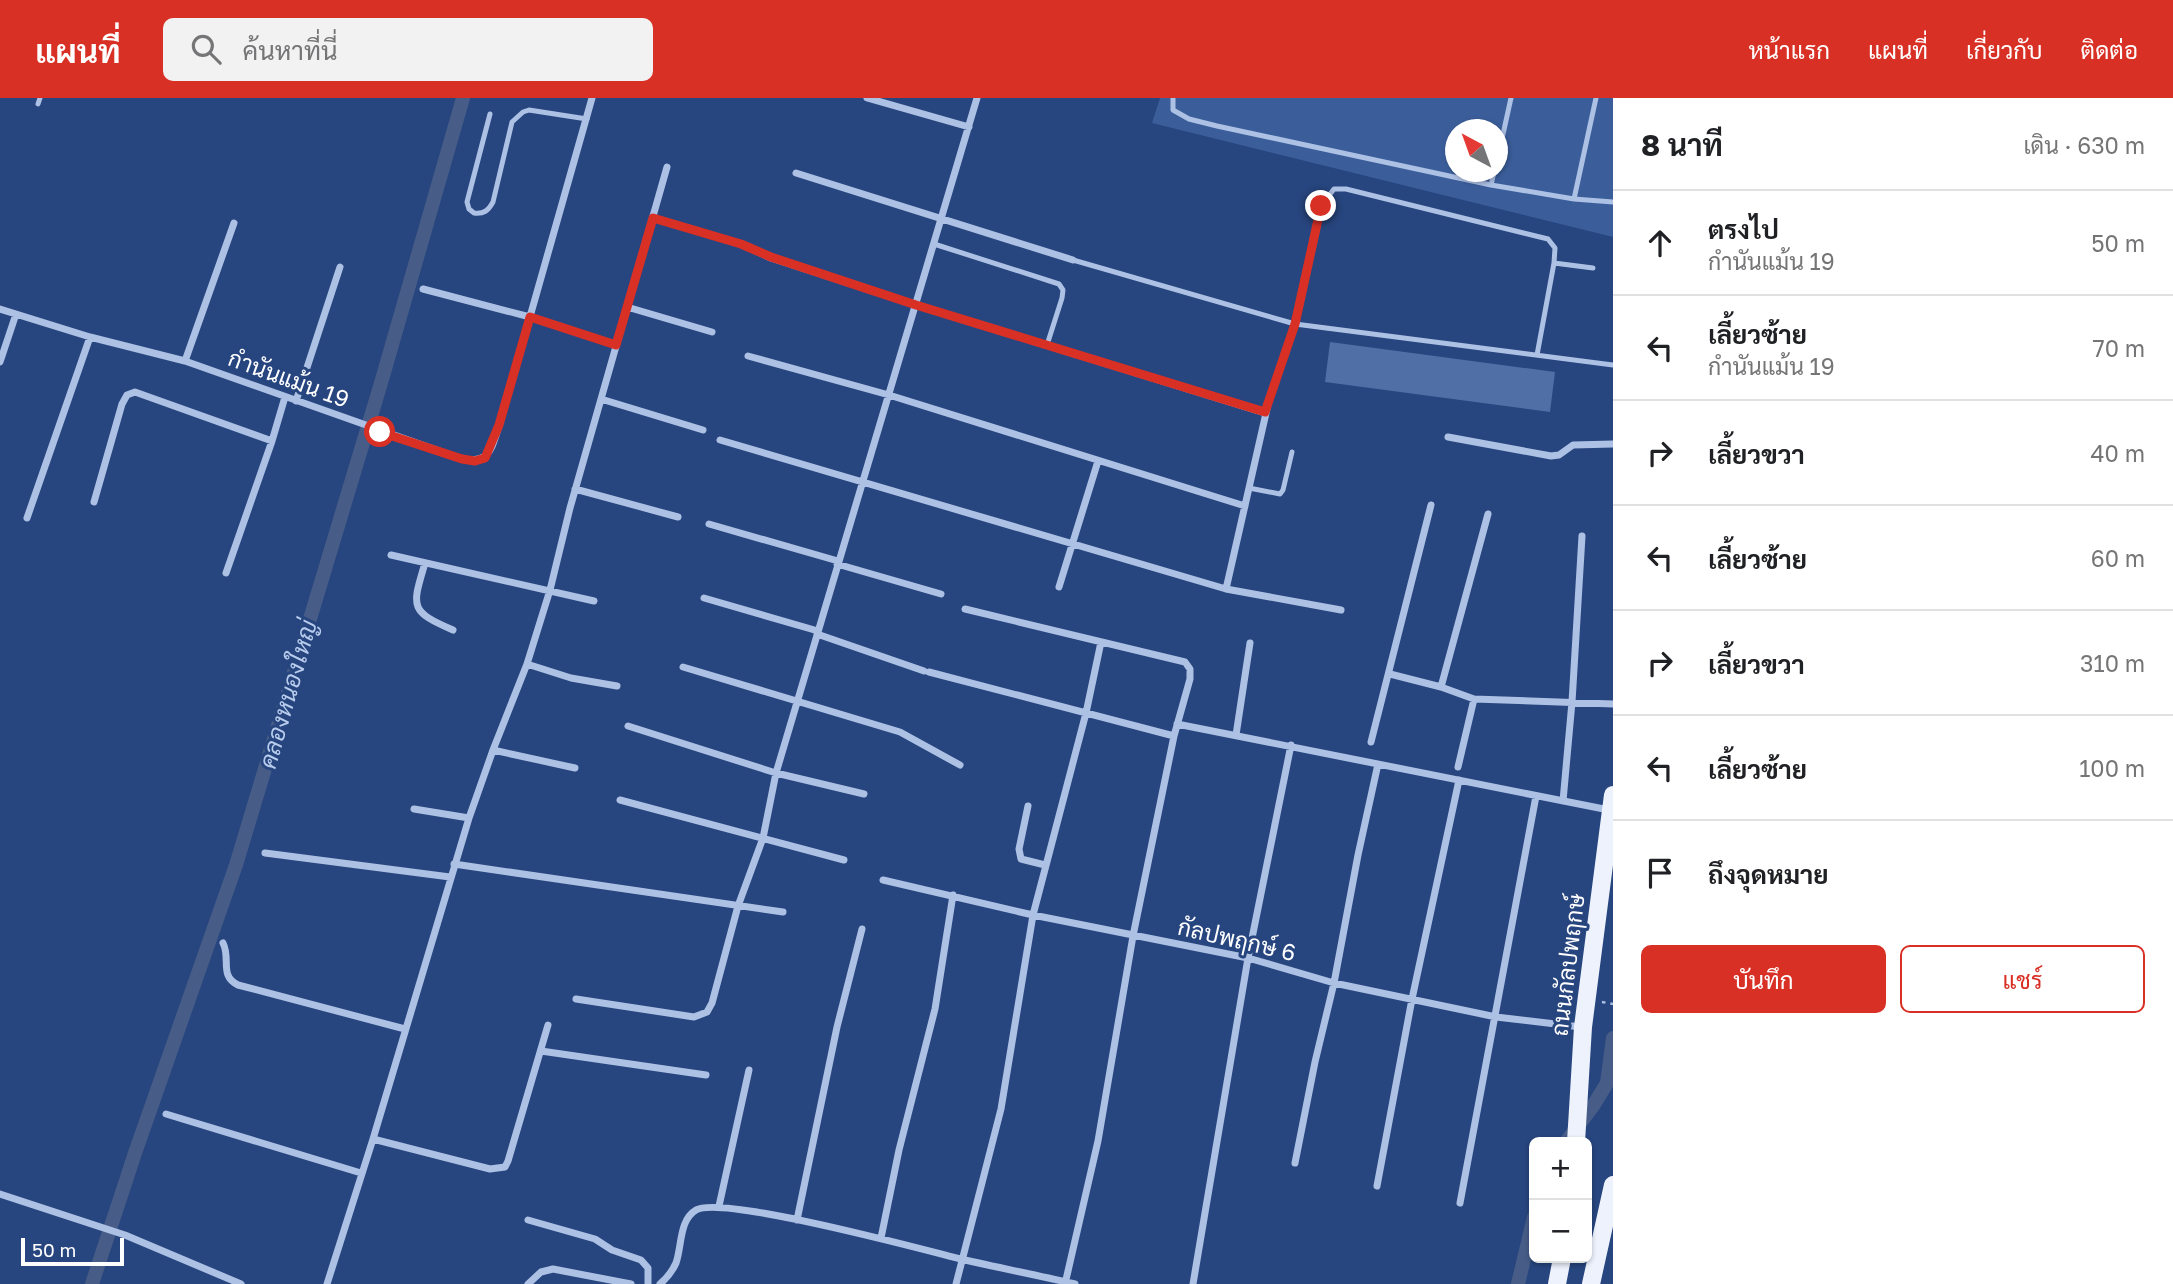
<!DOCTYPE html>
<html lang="th">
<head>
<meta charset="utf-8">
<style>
  body { margin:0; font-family:"Golos Text",Sarabun,sans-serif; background:#f2f2f2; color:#202124 }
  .controls { position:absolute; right:21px; bottom:21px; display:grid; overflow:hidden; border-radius:10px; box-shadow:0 2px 5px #0004 }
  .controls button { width:63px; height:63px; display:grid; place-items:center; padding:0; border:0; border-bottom:2px solid #e0e0e0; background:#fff; color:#202124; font:35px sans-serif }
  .compass { position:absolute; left:1445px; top:21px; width:63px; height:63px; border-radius:50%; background:#fff; box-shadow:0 2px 5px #0004; rotate:319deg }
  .scale { position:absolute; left:21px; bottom:18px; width:103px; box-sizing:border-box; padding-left:7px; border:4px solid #fff; border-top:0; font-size:19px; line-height:24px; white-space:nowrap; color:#fff; -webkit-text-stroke:5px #27457e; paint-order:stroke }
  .stop { position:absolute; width:21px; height:21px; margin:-16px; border:5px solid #d93025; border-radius:50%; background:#fff }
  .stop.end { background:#d93025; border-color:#fff; box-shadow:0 2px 7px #0008 }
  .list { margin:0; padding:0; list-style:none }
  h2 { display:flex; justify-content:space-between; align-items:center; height:91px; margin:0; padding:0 28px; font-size:30px }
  h2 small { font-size:23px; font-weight:400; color:#757577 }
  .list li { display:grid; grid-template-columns:46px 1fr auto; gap:21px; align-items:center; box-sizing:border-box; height:105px; padding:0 28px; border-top:2px solid #e0e0e0 }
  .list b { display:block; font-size:26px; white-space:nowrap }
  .list p { margin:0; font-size:23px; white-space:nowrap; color:#757577 }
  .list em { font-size:23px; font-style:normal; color:#757577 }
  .actions { display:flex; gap:14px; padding:21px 28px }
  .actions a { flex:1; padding:16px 0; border:2px solid #d93025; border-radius:10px; text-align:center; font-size:24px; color:#d93025 }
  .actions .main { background:#d93025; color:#fff }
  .icon { flex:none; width:38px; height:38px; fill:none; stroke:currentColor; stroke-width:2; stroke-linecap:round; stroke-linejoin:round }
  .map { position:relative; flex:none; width:1613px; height:1186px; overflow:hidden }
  header { display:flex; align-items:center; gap:42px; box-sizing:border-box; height:98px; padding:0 35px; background:#d93025; color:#fff }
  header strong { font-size:33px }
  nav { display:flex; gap:38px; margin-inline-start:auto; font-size:24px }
  .search { width:490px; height:63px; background:#f2f2f2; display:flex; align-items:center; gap:18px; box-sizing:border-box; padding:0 24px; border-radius:10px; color:#757577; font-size:26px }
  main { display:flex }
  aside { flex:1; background:#fff }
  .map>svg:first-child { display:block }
</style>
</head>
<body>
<header>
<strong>แผนที่</strong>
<div class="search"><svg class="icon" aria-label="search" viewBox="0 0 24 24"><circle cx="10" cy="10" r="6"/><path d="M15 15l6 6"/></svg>ค้นหาที่นี่</div>
<nav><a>หน้าแรก</a><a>แผนที่</a><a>เกี่ยวกับ</a><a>ติดต่อ</a></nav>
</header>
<main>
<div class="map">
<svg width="1613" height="1186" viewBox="0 0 1613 1186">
  <rect width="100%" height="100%" fill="#27457e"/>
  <path fill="#3b5e9b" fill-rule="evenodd" d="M1160,0H1613V139L1152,25ZM1456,32H1498V74H1456Z"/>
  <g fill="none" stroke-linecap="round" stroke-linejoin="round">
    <path stroke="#475d87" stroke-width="14" d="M1566,1044L1593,1008L1607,985L1613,940
      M92,1186L135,1055L236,767L381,285L463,0
      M1518,1186L1534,1119"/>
  </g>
  <path fill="#506fa6" d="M1330,244L1555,274L1550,314L1325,284Z"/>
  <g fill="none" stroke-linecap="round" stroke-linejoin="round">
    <path stroke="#adc1e5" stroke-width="2.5" stroke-dasharray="3.5 5" stroke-linecap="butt" d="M1602,904L1613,906
      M1569,909L1566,898L1572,899"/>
    <path stroke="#adc1e5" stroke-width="5" d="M1173,0V12L1189,21L1217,28L1491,87L1574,101L1613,104
      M38,6L40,0
      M490,16L467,104L469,111L474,115C484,116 488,113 493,104L512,24L523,14L529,12L587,21
      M1498,59L1511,0
      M1491,87L1494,74
      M1574,101L1596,0
      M934,146L1059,186L1063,192L1062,200L1047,247
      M1073,162L1295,226L1613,267
      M1554,165L1593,170
      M1269,302L1295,226L1321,108L1334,91H1346L1548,141L1555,150L1554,165L1537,257
      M1249,390L1280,396L1283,392L1292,354"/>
    <path stroke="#adc1e5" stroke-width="7" d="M867,0L969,29
      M796,75L1073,162
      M653,120L741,146L771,160L916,207L1265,315
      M423,191L530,219L616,247
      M627,209L712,234
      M0,211L90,239L185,263L462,361C491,365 491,351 499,328L592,0
      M748,258L889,297L1245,408
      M185,263L234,125
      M0,264L16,216
      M601,301L703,332
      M296,303L340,169
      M1448,339L1551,358L1559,357L1573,347L1613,346
      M720,342L1226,491L1341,512
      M575,391L678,419
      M94,404L122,306L127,297L135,294L272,343
      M27,420L90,239
      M709,426L838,463
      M391,457L594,503
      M425,465C412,509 409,513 453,532
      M837,466L941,496
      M226,475L272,343L285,299
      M1059,489L1098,363
      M1226,491L1269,302
      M704,500L818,533
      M965,511L1185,564L1190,571V581L1174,638L1133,838L1098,1043L1065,1186
      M817,536L924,573
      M527,566L571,580L617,588
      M683,569L900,634L960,667
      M929,574L1174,638
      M1390,576L1441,589L1474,601L1613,606
      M1441,589L1488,416
      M1177,626L1609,712
      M628,628L776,675L864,696
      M1236,637L1250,545
      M1371,644L1431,407
      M493,652L575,670
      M1458,669L1474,601
      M620,702L844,762
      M1563,703L1572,604L1582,438
      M1028,708L1019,751L1021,761L1045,767
      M414,711L469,720
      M265,755L450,779
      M454,766L783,814
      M883,782L1033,817L1248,860L1334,885L1496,919L1581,929
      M223,845C231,861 219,878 238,887L405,931
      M576,901L694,919L707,914L712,905L738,808L763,740L776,675L977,0
      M541,953L706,977
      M166,1016L361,1075
      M373,1041L490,1071L505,1069L508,1063L548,927
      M1295,1065L1315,964L1334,885L1358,757L1378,666
      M1377,1088L1412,901L1459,682
      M0,1096L125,1137L241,1186
      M1460,1105L1536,698
      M719,1108L749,972
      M528,1122L595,1141L612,1152L641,1162L648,1170V1186
      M797,1122L837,929L862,831
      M881,1140L899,1052L935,911L953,797
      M327,1186L373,1041L469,720L493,652L527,566L550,492L570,410L667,69
      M528,1186L541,1174L553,1171L631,1186
      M660,1186C667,1180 672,1174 676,1165C682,1148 679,1122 696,1112C722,1097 921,1151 961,1161C999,1170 1037,1177 1075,1186
      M956,1186L1001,1011L1033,817L1086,615L1101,544
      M1193,1186L1248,860L1291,647"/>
    <path stroke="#edf2fd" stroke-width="18" d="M1576,1044L1583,929L1613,697
      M1557,1186L1562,1160
      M1591,1186L1613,1087"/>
  </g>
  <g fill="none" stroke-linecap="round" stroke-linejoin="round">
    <path stroke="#d93025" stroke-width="9" d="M380,334L462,361L475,363L485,360L499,327L530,219L616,247L653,120L741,146L771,159L916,207L1265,314L1295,226L1321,108"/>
  </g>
  <g text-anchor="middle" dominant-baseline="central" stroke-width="6" stroke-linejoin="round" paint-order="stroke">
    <g font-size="23" fill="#fff" stroke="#27457e">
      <text transform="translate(289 280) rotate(20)">กำนันแม้น 19</text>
      <text transform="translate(1237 841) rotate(13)">กัลปพฤกษ์ 6</text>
      <text transform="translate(1567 867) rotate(-83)">ถนนกัลปพฤกษ์</text>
    </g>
    <g font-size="24" font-style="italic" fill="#b8cced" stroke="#27457e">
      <text transform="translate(287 596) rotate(-74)">คลองหนองใหญ่</text>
    </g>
  </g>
</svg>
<div class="controls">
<button>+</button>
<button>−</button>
</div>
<svg class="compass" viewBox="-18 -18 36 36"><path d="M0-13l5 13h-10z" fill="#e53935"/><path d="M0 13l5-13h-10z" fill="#757577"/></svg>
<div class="scale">50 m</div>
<div class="stop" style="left:380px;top:334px"></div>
<div class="stop end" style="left:1321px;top:108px"></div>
</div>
<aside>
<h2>8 นาที<small>เดิน · 630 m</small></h2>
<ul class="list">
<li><svg class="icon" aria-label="ahead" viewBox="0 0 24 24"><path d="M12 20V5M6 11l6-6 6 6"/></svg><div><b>ตรงไป</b><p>กำนันแม้น 19</p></div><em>50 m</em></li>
<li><svg class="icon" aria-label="left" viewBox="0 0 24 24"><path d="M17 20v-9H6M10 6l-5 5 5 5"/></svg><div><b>เลี้ยวซ้าย</b><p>กำนันแม้น 19</p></div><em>70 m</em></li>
<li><svg class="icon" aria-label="right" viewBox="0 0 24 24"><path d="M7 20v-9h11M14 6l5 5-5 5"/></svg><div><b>เลี้ยวขวา</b></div><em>40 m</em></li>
<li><svg class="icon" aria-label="left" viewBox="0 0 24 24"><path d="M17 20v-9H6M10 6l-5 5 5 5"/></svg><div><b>เลี้ยวซ้าย</b></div><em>60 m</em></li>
<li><svg class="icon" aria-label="right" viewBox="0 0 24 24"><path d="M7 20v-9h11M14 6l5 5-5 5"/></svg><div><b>เลี้ยวขวา</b></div><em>310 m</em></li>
<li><svg class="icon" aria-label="left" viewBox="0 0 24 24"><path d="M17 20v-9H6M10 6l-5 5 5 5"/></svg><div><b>เลี้ยวซ้าย</b></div><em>100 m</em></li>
<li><svg class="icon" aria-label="arrive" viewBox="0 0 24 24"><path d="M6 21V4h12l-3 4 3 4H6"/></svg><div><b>ถึงจุดหมาย</b></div></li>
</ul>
<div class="actions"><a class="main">บันทึก</a><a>แชร์</a></div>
</aside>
</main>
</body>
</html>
